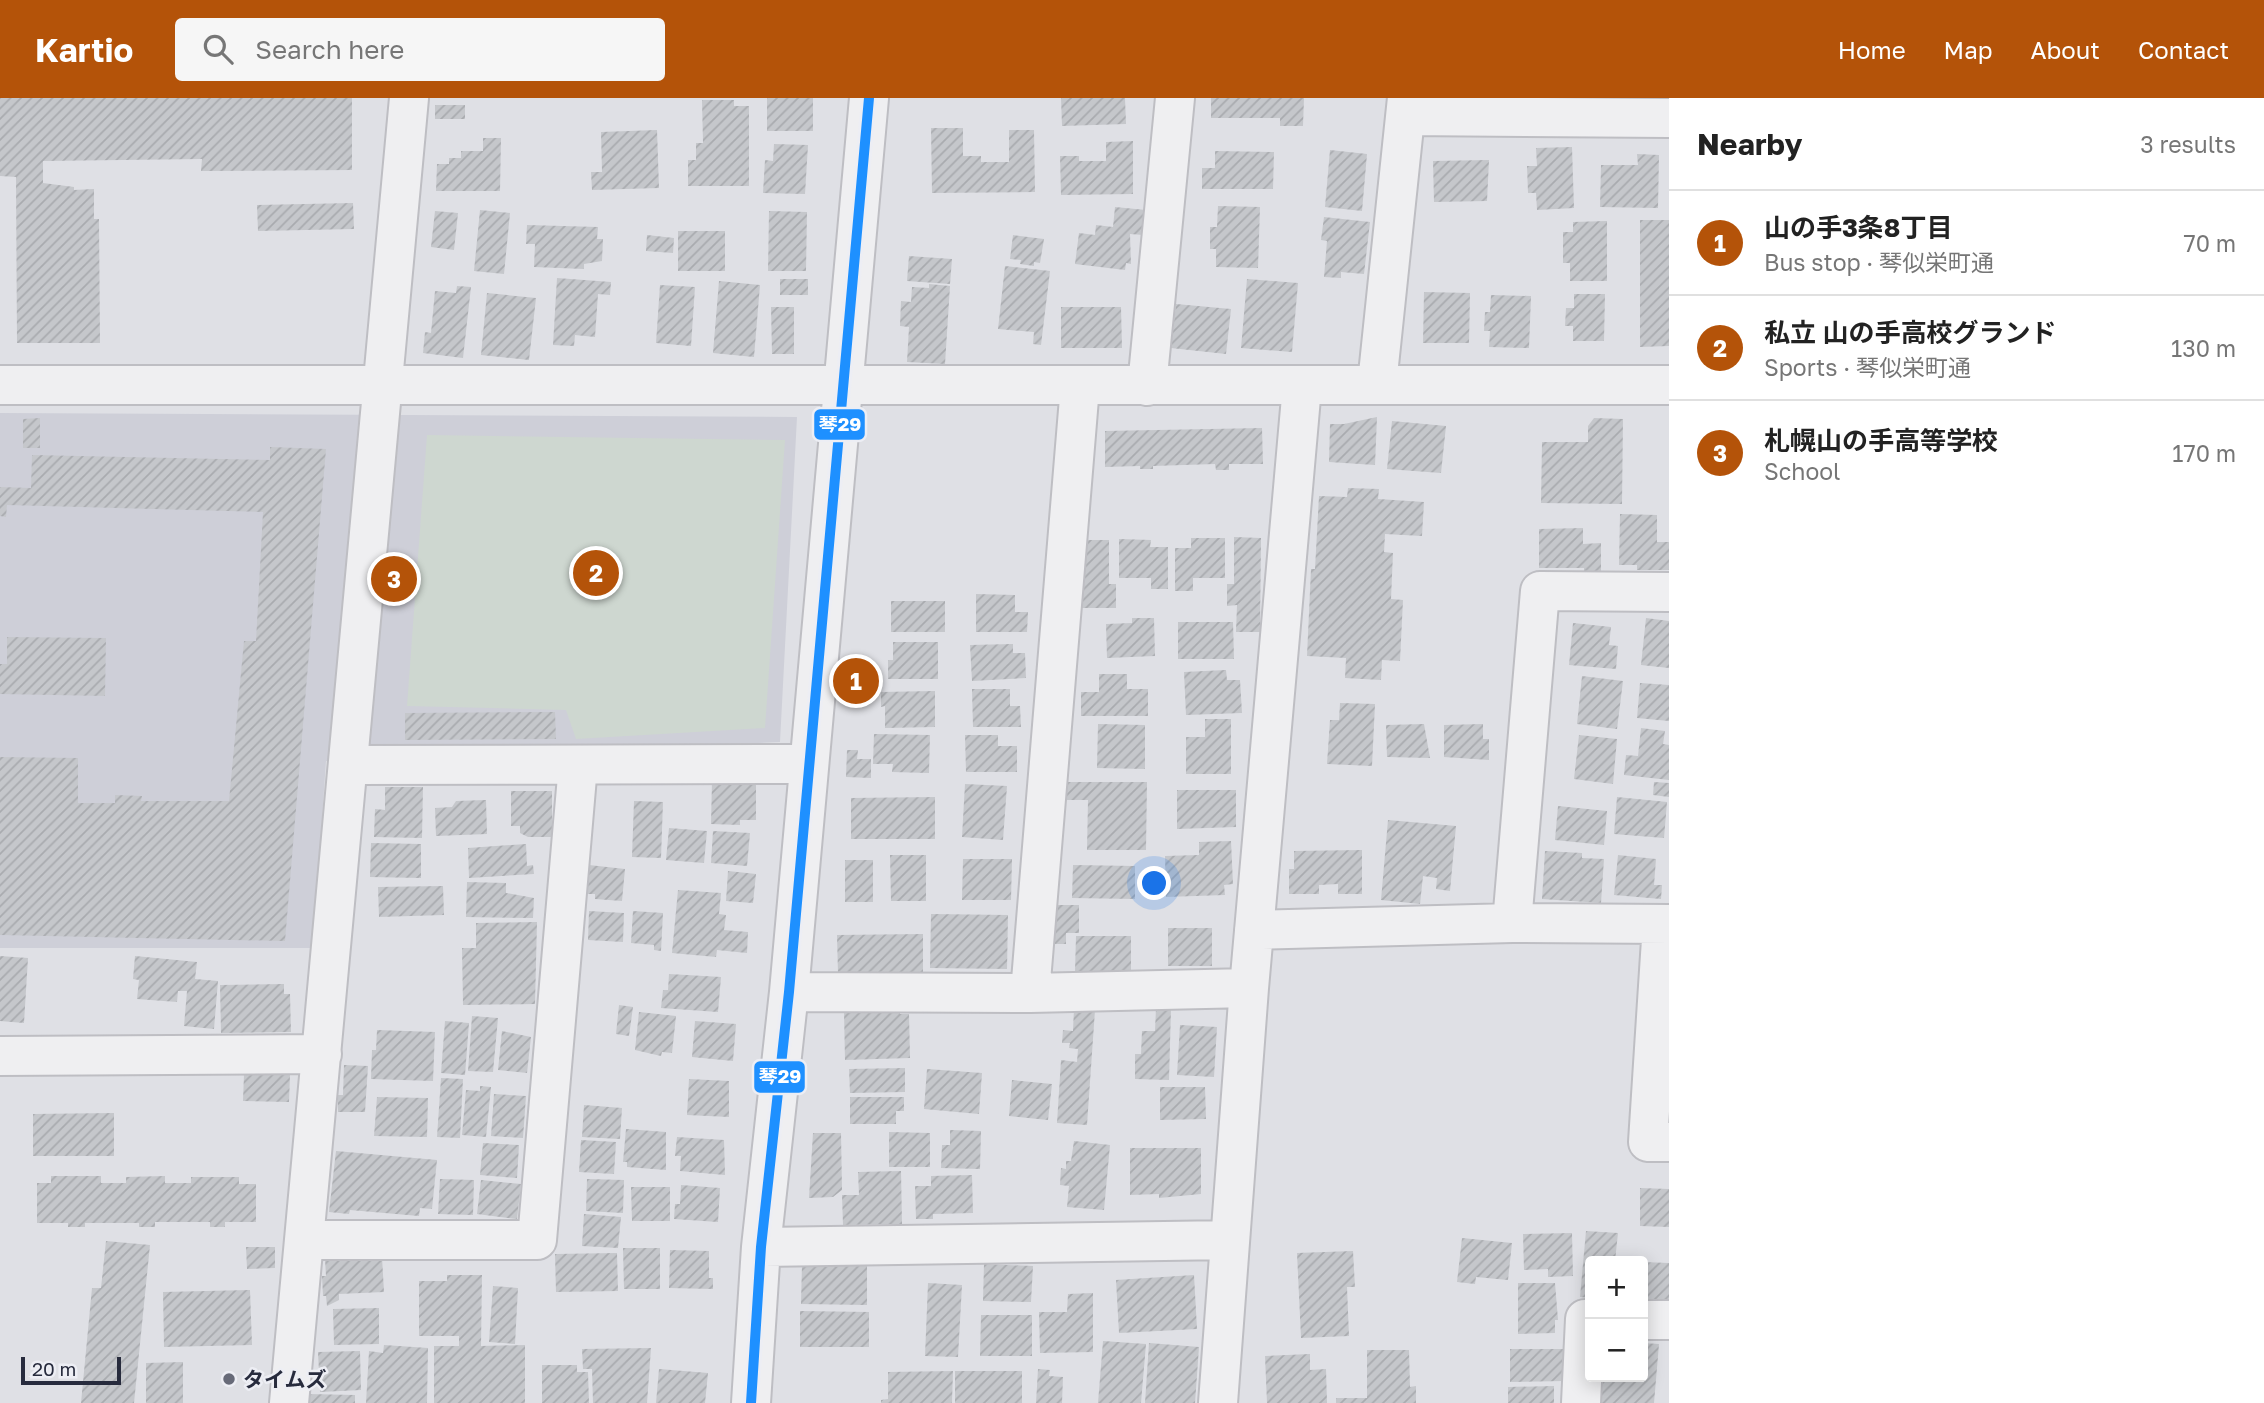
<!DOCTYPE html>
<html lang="en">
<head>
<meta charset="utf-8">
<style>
  body { margin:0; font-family:"Golos Text","Noto Sans JP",sans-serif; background:#f6f6f6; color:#222 }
  .controls { position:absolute; right:21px; bottom:21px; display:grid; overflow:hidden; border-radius:7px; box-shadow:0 4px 18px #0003 }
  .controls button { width:63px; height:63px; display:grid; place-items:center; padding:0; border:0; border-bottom:2px solid #e0e0e0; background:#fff; color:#222; font:35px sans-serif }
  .scale { position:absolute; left:21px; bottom:18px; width:100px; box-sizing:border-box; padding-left:7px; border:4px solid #272b3d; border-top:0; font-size:19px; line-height:24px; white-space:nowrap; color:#272b3d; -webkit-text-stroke:5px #edeef4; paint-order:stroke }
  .you { position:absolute; left:1155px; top:786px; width:24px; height:24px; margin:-18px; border:5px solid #fff; border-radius:50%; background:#1a73e8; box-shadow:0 0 0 10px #1a73e833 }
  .badge { display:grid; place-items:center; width:46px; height:46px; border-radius:50%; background:#b45309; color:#fff; font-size:23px; font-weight:700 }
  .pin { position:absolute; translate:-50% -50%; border:4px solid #fff; box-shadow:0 2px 7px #0006 }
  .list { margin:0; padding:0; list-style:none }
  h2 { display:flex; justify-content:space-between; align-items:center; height:91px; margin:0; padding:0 28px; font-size:30px }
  h2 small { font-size:23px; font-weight:400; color:#767676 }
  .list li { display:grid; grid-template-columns:46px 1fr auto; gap:21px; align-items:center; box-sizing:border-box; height:105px; padding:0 28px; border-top:2px solid #e0e0e0 }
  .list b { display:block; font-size:26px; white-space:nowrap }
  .list p { margin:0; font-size:23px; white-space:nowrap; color:#767676 }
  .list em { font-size:23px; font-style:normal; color:#767676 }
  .icon { flex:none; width:38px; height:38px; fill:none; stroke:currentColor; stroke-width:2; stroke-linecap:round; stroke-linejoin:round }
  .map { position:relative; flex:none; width:1669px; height:1305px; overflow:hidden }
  header { display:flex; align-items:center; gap:42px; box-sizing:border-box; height:98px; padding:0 35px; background:#b45309; color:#fff }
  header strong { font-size:33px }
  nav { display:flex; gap:38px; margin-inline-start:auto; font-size:24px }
  .search { width:490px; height:63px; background:#f6f6f6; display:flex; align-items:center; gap:18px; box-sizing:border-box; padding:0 24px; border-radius:7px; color:#767676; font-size:26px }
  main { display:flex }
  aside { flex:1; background:#fff }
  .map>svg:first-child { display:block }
</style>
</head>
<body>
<header>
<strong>Kartio</strong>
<div class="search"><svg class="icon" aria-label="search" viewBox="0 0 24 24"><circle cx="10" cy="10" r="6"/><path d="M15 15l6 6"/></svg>Search here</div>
<nav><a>Home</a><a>Map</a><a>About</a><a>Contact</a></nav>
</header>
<main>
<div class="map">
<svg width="1669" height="1305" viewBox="0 0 1669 1305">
  <defs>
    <pattern id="building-hatch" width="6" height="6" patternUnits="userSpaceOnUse" patternTransform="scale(1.75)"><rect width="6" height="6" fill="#c5c7cb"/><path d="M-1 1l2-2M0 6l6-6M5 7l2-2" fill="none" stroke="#a9abaf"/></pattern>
  </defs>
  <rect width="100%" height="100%" fill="#dfe0e5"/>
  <path fill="#cecfd8" d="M0,315L797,319L780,644L326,663L313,850H0Z"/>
  <path fill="#ced7d0" d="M427,337L785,342L765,630L576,641L566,612L407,608Z"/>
  <path fill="url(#building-hatch)" d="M0,0H352V72L201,73L202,61L43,63V85L74,89V92L94,91V121H99L100,245H17L16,79L0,78Z
    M767,0H813V33H767Z
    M1061,0H1125L1126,26L1062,28Z
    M1211,0H1304L1303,28H1280V20H1211Z
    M702,2H734V8H749V88H688V62H696V45H703Z
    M435,7H465V21H435Z
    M931,30H963V58H981V64H1009V32H1034L1035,94L932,95Z
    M657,32L659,90L592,92L591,74H602L601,34Z
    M483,40H501L500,93H436L437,66H449V60H461V53H483Z
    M1133,43V96L1061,97L1060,58H1079V63H1106V44Z
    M774,46L808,47L805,96L763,95L765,62L773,63Z
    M1572,49L1574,110L1537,112L1536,95H1528L1527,68H1537L1536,50Z
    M1330,52L1367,56L1362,113L1325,109Z
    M1215,53L1274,54L1273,91H1202V70H1215Z
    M1637,56L1659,57L1658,110L1600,109L1601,67H1638Z
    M1489,62L1487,103L1434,104L1433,63Z
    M353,105L354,131L258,133L257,107Z
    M1218,108L1260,109L1258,170L1216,169V151H1210V129H1217Z
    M1115,109L1146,112L1143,137L1130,136L1131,166L1126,165L1125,172L1075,166L1079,135L1095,137L1096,127L1113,129Z
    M480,112L510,115L504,176L474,173Z
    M435,113L458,115L454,152L431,149Z
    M769,113L807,114L806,173H768Z
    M1324,119L1370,124L1364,176L1341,174V180L1324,179L1327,143L1321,142Z
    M1640,122H1669V248L1640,249Z
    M1607,123V183H1570V165H1563V134H1573V124Z
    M527,127L598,129L597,141H603L602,163L584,166V171L534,169L535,146H526Z
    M678,133H725V173H678Z
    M647,137L674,140L673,155L646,153Z
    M1013,137L1044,141L1040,165L1034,164V168L1020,166L1021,162L1010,161Z
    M909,158L952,161L950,186L907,183Z
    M1005,168L1050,173L1041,247L1033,246L1034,234L998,231Z
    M557,180L611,184L610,197L598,196L595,239L575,237L574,248L553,247Z
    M780,181H808V197H780Z
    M1247,181L1298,185L1292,254L1241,250Z
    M719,183L760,187L754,259L713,255Z
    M929,186L950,188L945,266L907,264L909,229L900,228L901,203L911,204L912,189L929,190Z
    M660,187L695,189L691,248L656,245Z
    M457,188L471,189L463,260L423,255L425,234L431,235L435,193L456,195Z
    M1424,194L1470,195L1469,245H1423Z
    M487,195L536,200L529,262L481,257Z
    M1574,196H1605L1604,243H1573V228H1565L1566,210H1574Z
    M1491,197L1531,198L1529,250L1489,249L1490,233H1484L1485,214H1490Z
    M1176,206L1231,211L1226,256L1171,250Z
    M771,209H794V256H772Z
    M1061,209H1121L1122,250H1061Z
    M1377,319L1375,367L1329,364L1330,326H1344Z
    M40,320V350H23V321Z
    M1594,320L1623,321L1622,406L1541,405L1542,344H1588V328Z
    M1392,323L1446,328L1441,375L1387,371Z
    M1262,330L1263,366H1229V372H1216L1215,366L1153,368V371H1140V368L1105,369V333Z
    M270,349L326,351L285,843L0,837V659L78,660V705H115V697L142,698L141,703H229L244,543H256L263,414L7,407L6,419L0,418V389L31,390L32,357L270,362Z
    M1348,390L1379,391L1378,401L1424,404L1422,438L1385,436L1384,454L1393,455L1391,501L1403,502L1400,563L1382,562L1381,582L1345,580L1346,560L1307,558L1311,471H1315L1319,398L1347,399Z
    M1620,416L1657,417V444H1669V472H1637V467H1619Z
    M1583,430V446L1601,445V475H1584V470H1539V431Z
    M1234,439L1261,440L1260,534H1236L1237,507L1227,508V486H1234Z
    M1191,440H1225V480H1193V493H1175V450H1191Z
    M1119,441L1151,442L1150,449H1168V491H1151V480H1119Z
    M1082,442H1109V486H1116V510H1081Z
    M976,496L1015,497V514H1028L1027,534H976Z
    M891,503H945V534H891Z
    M1132,520H1154L1155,558L1107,560L1106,526L1132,525Z
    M1646,520L1669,523V570L1641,567Z
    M1178,524H1233L1234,561H1178Z
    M1573,525L1611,529L1609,547L1618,548L1616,571L1569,567Z
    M7,539L106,540L105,598L0,596V566H7Z
    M893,544H938V581H888V562H893Z
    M1013,546V555H1025L1026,580L972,583L970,547Z
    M1226,572L1227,582H1240L1242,615L1186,617L1184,574Z
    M1099,576H1127V591H1148V618H1081V594H1099Z
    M1582,578L1623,583L1617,631L1577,626Z
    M1640,585L1669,587V623L1637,620Z
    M972,591H1010V608H1020L1021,629H973Z
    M935,593V629L885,630V608L881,609V594Z
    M1340,605L1375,606L1372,668L1327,666L1330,622H1339Z
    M555,614L556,641L405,642V615Z
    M1205,621H1231V676H1186V639H1205Z
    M1098,626L1145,627V671L1097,670Z
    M1424,626L1430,660L1387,659L1386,627Z
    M1483,626V641H1489V662L1444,659V627Z
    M1641,630L1665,633L1663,646L1669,647V682L1624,677L1626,657L1638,658Z
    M874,636L930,637L929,675L892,674L893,666H873Z
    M965,637H998V648H1017V674H966Z
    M1579,637L1617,641L1613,686L1574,681Z
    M847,652H858L857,661H871V680L846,679Z
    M712,683L756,684V722H740V727L711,726Z
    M1063,684H1147L1146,752H1087L1088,702H1063Z
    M1654,684L1669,685V699L1653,697Z
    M965,686L1007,688L1003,742L962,739Z
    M385,689H423L422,740L374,739L375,711L385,712Z
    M1177,692H1236V729L1177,731Z
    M511,693H552V739H528L520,735V728H511Z
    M935,699V741H851V700Z
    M1617,699L1667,704L1664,740L1614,736Z
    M486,702L487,736L436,738L435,710L452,709L456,703Z
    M634,703L663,704L661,760L632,759Z
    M1558,708L1607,713L1604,747L1555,742Z
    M1388,722L1456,728L1450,793L1436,791L1437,780L1423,778L1420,806L1381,802Z
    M669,730L707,733L704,765L666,762Z
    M713,733L750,735L747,768L711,765Z
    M1231,743L1233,786L1224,787L1225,797L1166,799L1165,758L1199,757V744Z
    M371,745L421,746V780L370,779Z
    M526,746L527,768L533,767L534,776L469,780L468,750Z
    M1362,752V796H1338V786L1319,787V796H1289V771H1294V753Z
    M1545,753L1582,755V760L1604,761L1601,805L1542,801Z
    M890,757H926V803H891Z
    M1618,757L1656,761L1654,787H1662L1661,801L1614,797Z
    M963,761H1012L1011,802H962Z
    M845,762H873V804H845Z
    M589,767L625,771L622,803L595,801V796H586Z
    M1073,767L1135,768V801L1072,800Z
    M728,773L756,776L753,805L726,803Z
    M467,784L506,785V795L534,800L533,820L466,819Z
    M443,788L444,817L379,819L378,789Z
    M678,792L721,795L719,816L726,817L724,832L748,834L747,855L717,852L716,859L672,855Z
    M1052,807H1079V835H1066V846H1051Z
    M589,813L624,815L623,844L588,842Z
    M633,813L663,815L661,853L654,852V847L631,845Z
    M931,816L1008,817L1007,871L930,870Z
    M537,824L535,906L463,907L462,850H476V825Z
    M1168,830H1212V868H1168Z
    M923,836V876H838L837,837Z
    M1076,838H1131V875L1075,874Z
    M0,858L28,860L24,925L0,923Z
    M135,858L197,864L195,881L218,883L214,931L184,928L187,893H178L177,904L137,901L139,882L133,881Z
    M669,876L721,879L718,914L661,910L663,892H668Z
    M284,886V896H290L291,934L221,935L220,887Z
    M619,907L633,909L629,938L616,936Z
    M1074,910L1095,912L1087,1027L1057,1025L1061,962L1077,964L1078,951L1069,950L1070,945H1062L1063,932L1073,933Z
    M1156,910L1171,911L1169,982L1135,981V956H1141L1142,933H1155Z
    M900,911V916H909L910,960L845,962L844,913Z
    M639,914L676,918L672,955L662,954L661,958L635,952Z
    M472,918L498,920L493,974L468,973Z
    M445,923L469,925L465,977L441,975Z
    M695,923L736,926L733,963L692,959Z
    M1180,927L1217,929L1214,979L1177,977Z
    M377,932L435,934L433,983L371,981L372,952H376Z
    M502,933L531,939L527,975L498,972Z
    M344,967L368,968L365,1014H338V997H343Z
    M905,970V994L850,995L849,971Z
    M927,971L982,975L979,1016L924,1011Z
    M244,976L290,977L289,1004L243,1003Z
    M441,980L463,981L460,1040L437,1039Z
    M689,981L729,983V1019L687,1017Z
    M1012,982L1052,986L1048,1022L1009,1018Z
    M480,988L491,989L486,1039L462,1037L466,992L480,993Z
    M1160,989H1205L1206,1021L1160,1022Z
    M494,996L526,998L523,1040L491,1038Z
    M377,999L428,1000L427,1039L374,1038Z
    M850,999H904V1013H896V1026H850Z
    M584,1007L622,1010L620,1041L582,1039Z
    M114,1015V1058H33V1016Z
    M626,1031L666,1034V1072L627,1069V1064H623Z
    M950,1032L981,1033L980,1071L941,1070L942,1047H950Z
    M889,1034L930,1035V1069H889Z
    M813,1035H841L842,1092L833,1099L809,1100Z
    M677,1039L724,1042L725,1077L680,1073L681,1058H675Z
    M581,1042L616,1044L614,1076L579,1074Z
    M1074,1043L1110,1047L1104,1112L1067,1109L1069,1088L1060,1087L1061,1070L1066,1071V1063H1071Z
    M483,1045L519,1047L517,1080L480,1077Z
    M1130,1050H1201V1096L1159,1100V1096L1130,1097Z
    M336,1053L437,1062L432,1111L420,1110L419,1118L350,1112L349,1116L329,1114Z
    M901,1073L902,1126L843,1127L842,1097H859L858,1074Z
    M972,1077L973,1115L933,1116V1121H916L915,1088H931V1078Z
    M51,1078H101V1085H126V1079L165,1078V1085H191V1079H239V1086H256V1124H225V1129H210V1124H155V1129H139V1125H85V1129H68V1125H37V1085H51Z
    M440,1081L474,1082L473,1117L438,1116Z
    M587,1081L624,1082L623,1115L586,1113Z
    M481,1082L521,1086L517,1121L477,1116Z
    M681,1087L720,1090L718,1124L674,1121L675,1106H680Z
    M631,1089H670V1123H632Z
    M1640,1090L1669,1091V1129L1640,1128Z
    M584,1116L621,1119L618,1150L582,1148Z
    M1586,1133L1618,1135L1615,1163H1590V1200L1580,1199Z
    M1572,1135L1573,1178L1548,1179V1171L1524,1172L1523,1136Z
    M1462,1140L1512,1145L1508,1182L1476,1179L1475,1186L1457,1184Z
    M106,1143L150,1147L134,1305H81L92,1190H101Z
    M246,1149H275V1170L247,1171Z
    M623,1150H660V1191H624Z
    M670,1152L709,1153V1180H713V1191L669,1190Z
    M1353,1153L1355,1189H1347L1349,1238L1301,1240L1297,1155Z
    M617,1155L618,1193L556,1194L555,1156Z
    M382,1159L384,1194L339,1196V1202L327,1208L326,1198H323L322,1178H326L325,1161Z
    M1643,1164L1669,1165V1201H1643Z
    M802,1166L867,1167V1207L801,1206Z
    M984,1166L1033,1168L1031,1204L983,1203Z
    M447,1177H482L481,1248L525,1247V1305H434V1248H459V1238H419V1183H447Z
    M1194,1177L1197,1231L1119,1235L1116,1182Z
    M928,1185L962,1187L958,1259L925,1258Z
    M1518,1185H1555L1558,1222H1555V1235L1518,1236Z
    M493,1188L518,1190L515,1246L489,1244Z
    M250,1192L252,1247L164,1249L163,1194Z
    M1093,1195V1254L1040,1255L1039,1214H1067L1068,1196Z
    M379,1210V1246L334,1247L333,1211Z
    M800,1213L869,1214V1249H800Z
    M981,1217H1032V1258H980Z
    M1103,1243L1146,1246L1141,1305H1098Z
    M1149,1245L1199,1249L1195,1305H1145Z
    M1643,1245L1659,1246L1654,1305H1601L1603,1279H1643Z
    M384,1247L428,1250L427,1305H366L369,1253L383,1255Z
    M651,1250L647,1305H593L592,1271H583L582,1251Z
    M1510,1251H1564V1283L1510,1284Z
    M1367,1252H1409L1410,1289L1416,1288V1305H1336V1300H1367Z
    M360,1253L361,1292L320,1294L318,1254Z
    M1310,1256V1272L1326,1271L1327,1305H1267L1265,1258Z
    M183,1264V1305H146V1265Z
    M542,1267H577V1274H588L589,1305H542Z
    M659,1271L708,1275L705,1305H656Z
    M1038,1271L1050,1272L1049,1278L1063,1279L1062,1305H1036Z
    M953,1273L952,1305H881V1302L888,1301V1274Z
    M955,1273H1022V1305H955Z
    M1554,1288V1305H1508V1289Z
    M308,1296L355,1297V1305H308Z"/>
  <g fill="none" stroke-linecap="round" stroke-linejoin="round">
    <g stroke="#bebec3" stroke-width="42">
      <path id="minor" d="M1406,18L1669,20
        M1377,286L1407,0
        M0,287H1669
        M1147,288L1175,0
        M348,667L809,666
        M1512,825L1540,493L1669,494
        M1662,826L1648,1044H1669
        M1254,832L1512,825L1669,826
        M789,894L1030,895L1249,890
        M1030,895L1080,288
        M0,958L322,956
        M306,1142H537L578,667
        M761,1149L1230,1142
        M1643,1222H1669
        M289,1305L409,0
        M751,1305L761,1149L789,894L869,0
        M1218,1305L1249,890L1302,288
        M1581,1305L1585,1221H1590"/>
    </g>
    <use href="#minor" stroke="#efeff1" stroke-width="38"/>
    <g stroke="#edeef4" stroke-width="16">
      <path id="bus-1" d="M751,1305L761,1149L789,894L869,0"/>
    </g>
    <use href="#bus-1" stroke="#1e90ff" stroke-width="10"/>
  </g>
  <circle fill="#676a78" stroke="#edeef4" stroke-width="2.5" cx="229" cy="1281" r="7"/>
  <g text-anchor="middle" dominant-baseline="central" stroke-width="5" stroke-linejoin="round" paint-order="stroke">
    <g font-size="21" font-weight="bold" fill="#272b3d" stroke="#edeef4" text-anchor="start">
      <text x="243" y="1281">タイムズ</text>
    </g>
  </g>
  <g stroke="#edeef4" stroke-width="2.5">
    <rect x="813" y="310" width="53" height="33" rx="7" fill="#1e90ff"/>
    <rect x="753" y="962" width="53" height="34" rx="7" fill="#1e90ff"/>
  </g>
  <g font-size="19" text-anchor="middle" font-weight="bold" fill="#fff">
    <text x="840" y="333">琴29</text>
    <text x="780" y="985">琴29</text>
  </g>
</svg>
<div class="controls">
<button>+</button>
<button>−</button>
</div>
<div class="scale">20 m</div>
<div class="you"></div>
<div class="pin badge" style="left:856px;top:583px">1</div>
<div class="pin badge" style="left:596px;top:475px">2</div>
<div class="pin badge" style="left:394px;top:481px">3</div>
</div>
<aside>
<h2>Nearby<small>3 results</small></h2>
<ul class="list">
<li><span class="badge">1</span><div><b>山の手3条8丁目</b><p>Bus stop · 琴似栄町通</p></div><em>70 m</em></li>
<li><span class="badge">2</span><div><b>私立 山の手高校グランド</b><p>Sports · 琴似栄町通</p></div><em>130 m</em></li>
<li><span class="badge">3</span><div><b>札幌山の手高等学校</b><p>School</p></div><em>170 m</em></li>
</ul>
</aside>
</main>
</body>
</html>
